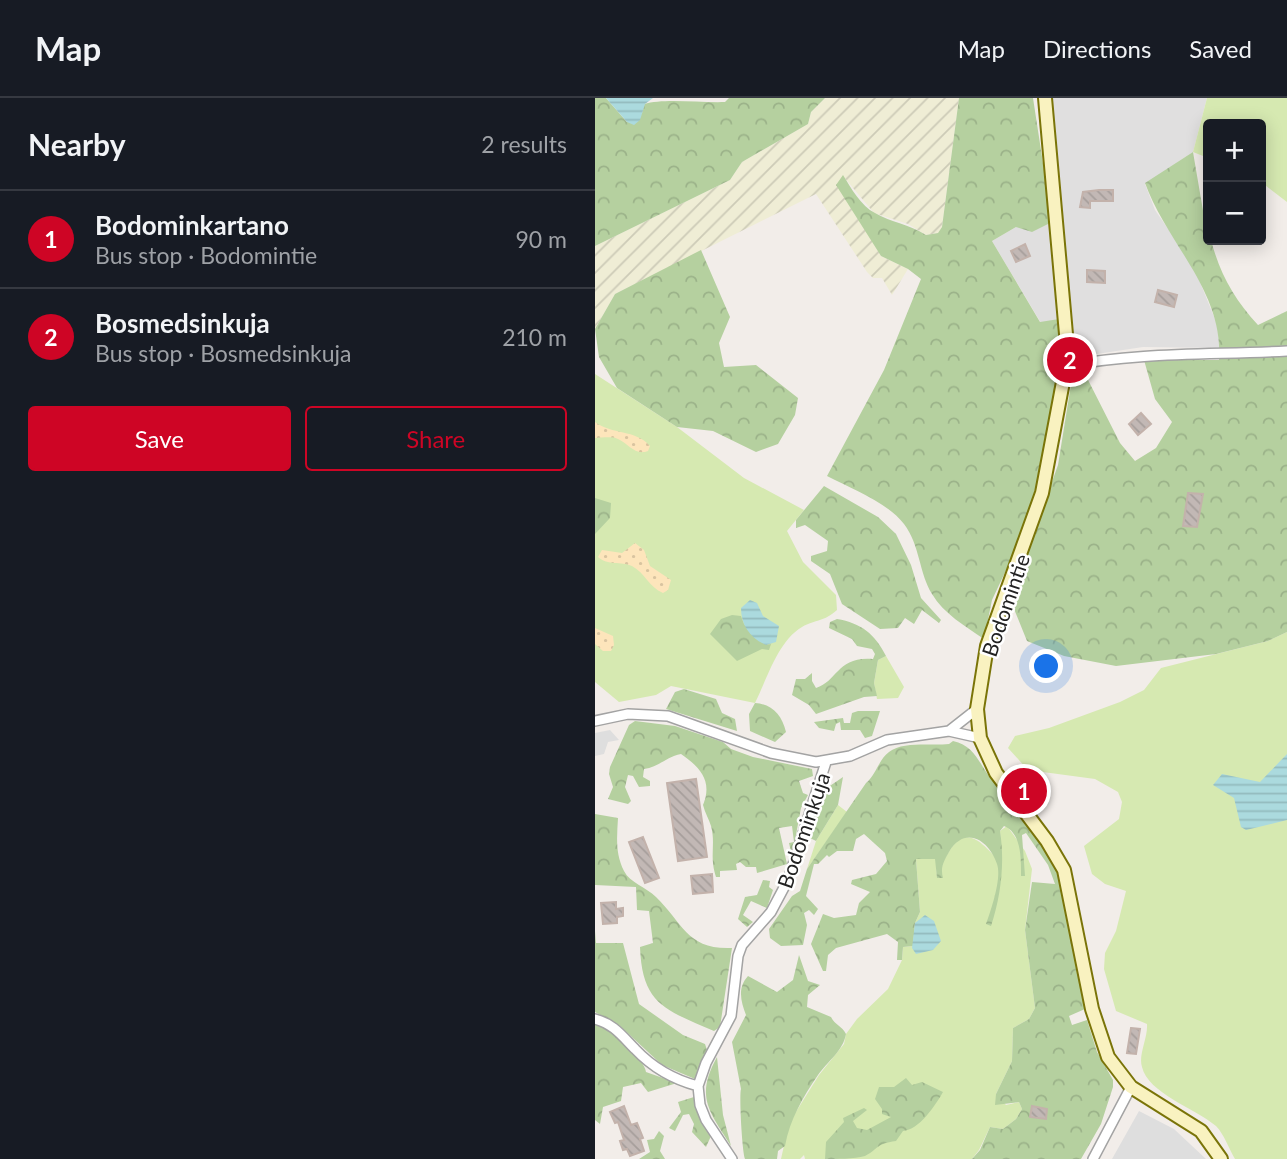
<!DOCTYPE html>
<html lang="en">
<head>
<meta charset="utf-8">
<style>
  body { margin:0; font-family:Lato,sans-serif; background:#242831; color:#f1f3f6 }
  .controls { position:absolute; right:21px; top:21px; display:grid; overflow:hidden; border-radius:7px; box-shadow:0 4px 18px #0003 }
  .controls button { width:63px; height:63px; display:grid; place-items:center; padding:0; border:0; border-bottom:2px solid #363941; background:#171b24; color:#f1f3f6; font:35px sans-serif }
  .you { position:absolute; left:452px; top:569px; width:24px; height:24px; margin:-18px; border:5px solid #fff; border-radius:50%; background:#1a73e8; box-shadow:0 0 0 10px #1a73e833 }
  .badge { display:grid; place-items:center; width:46px; height:46px; border-radius:50%; background:#ce0525; color:#fff; font-size:23px; font-weight:700 }
  .pin { position:absolute; translate:-50% -50%; border:4px solid #fff; box-shadow:0 2px 7px #0006 }
  .list { margin:0; padding:0; list-style:none }
  h2 { display:flex; justify-content:space-between; align-items:center; height:91px; margin:0; padding:0 28px; font-size:30px }
  h2 small { font-size:23px; font-weight:400; color:#9ea1a6 }
  .list li { display:grid; grid-template-columns:46px 1fr auto; gap:21px; align-items:center; box-sizing:border-box; height:98px; padding:0 28px; border-top:2px solid #363941 }
  .list b { display:block; font-size:26px; white-space:nowrap }
  .list p { margin:0; font-size:23px; white-space:nowrap; color:#9ea1a6 }
  .list em { font-size:23px; font-style:normal; color:#9ea1a6 }
  .actions { display:flex; gap:14px; padding:21px 28px }
  .actions a { flex:1; padding:16px 0; border:2px solid #ce0525; border-radius:7px; text-align:center; font-size:24px; color:#ce0525 }
  .actions .main { background:#ce0525; color:#fff }
  .map { position:relative; flex:none; width:692px; height:1061px; overflow:hidden }
  header { display:flex; align-items:center; gap:42px; box-sizing:border-box; height:98px; padding:0 35px; background:#171b24; border-bottom:2px solid #363941 }
  header strong { font-size:33px }
  nav { display:flex; gap:38px; margin-inline-start:auto; font-size:24px }
  main { display:flex }
  aside { flex:1; background:#171b24 }
  .map>svg:first-child { display:block }
</style>
</head>
<body>
<header>
<strong>Map</strong>
<nav><a>Map</a><a>Directions</a><a>Saved</a></nav>
</header>
<main>
<aside>
<h2>Nearby<small>2 results</small></h2>
<ul class="list">
<li><span class="badge">1</span><div><b>Bodominkartano</b><p>Bus stop · Bodomintie</p></div><em>90 m</em></li>
<li><span class="badge">2</span><div><b>Bosmedsinkuja</b><p>Bus stop · Bosmedsinkuja</p></div><em>210 m</em></li>
</ul>
<div class="actions"><a class="main">Save</a><a>Share</a></div>
</aside>
<div class="map">
<svg width="692" height="1061" viewBox="0 0 692 1061">
  <defs>
    <pattern id="farmland-furrows" width="10" height="10" patternUnits="userSpaceOnUse" patternTransform="scale(1.75)"><rect width="10" height="10" fill="#efedd5"/><path d="M-1 1l2-2M0 10L10 0M9 11l2-2" fill="none" stroke="#cdcbb7"/></pattern>
    <pattern id="forest-crowns" width="20" height="18" patternUnits="userSpaceOnUse" patternTransform="scale(1.75)"><rect width="20" height="18" fill="#b5d09f"/><path d="M2 6a3 3 0 1 1 6 0M12 15a3 3 0 1 1 6 0" fill="none" stroke="#9bb289"/></pattern>
    <pattern id="sand-dots" width="8" height="8" patternUnits="userSpaceOnUse" patternTransform="scale(1.75)"><rect width="8" height="8" fill="#fde5bb"/><path d="M2 2h.1M6 6h.1" fill="none" stroke="#d9c4a0" stroke-width="1.8" stroke-linecap="round"/></pattern>
    <pattern id="water-rules" width="6" height="5" patternUnits="userSpaceOnUse" patternTransform="scale(1.75)"><rect width="6" height="5" fill="#abdade"/><path d="M0 2.5h6" fill="none" stroke="#93bbbe"/></pattern>
    <pattern id="building-back-hatch" width="6" height="6" patternUnits="userSpaceOnUse" patternTransform="scale(1.75)"><rect width="6" height="6" fill="#c2b8b5"/><path d="M-1 5l2 2M0 0l6 6M5-1l2 2" fill="none" stroke="#a69e9b"/></pattern>
  </defs>
  <rect width="100%" height="100%" fill="#f2ede9"/>
  <path fill="#e0dfdf" d="M457,0H612L598,54L550,86L560,112L598,167L622,226L625,250L548,249L482,259L460,83Z
    M457,124L464,221L446,225L397,143L421,129Z"/>
  <path fill="url(#farmland-furrows)" d="M230,0H364L347,129L343,135L331,137L313,126L279,115L248,78L286,158L313,171L297,197L287,180H278L272,174L221,96L20,196L0,231V148L135,82L147,64L213,26L216,14Z"/>
  <path fill="#d6e9b1" d="M612,0H692V104L666,84V26H613V60L598,54Z
    M0,276L82,329L149,380L209,412L192,433L208,464L241,497L242,512C229,524 221,521 207,529C183,543 172,581 160,605L76,588L61,597L24,604L0,584Z
    M692,534V1061H640C634,1051 629,1036 621,1028C599,1010 553,995 547,969C543,957 553,940 552,926L521,913L509,871L510,855L521,833L531,793L510,786L497,776L489,748L524,721L527,704L523,694L500,681L433,672L413,650L420,638L454,630L525,604L549,592L566,570L673,543Z
    M291,558L309,589L303,600L282,601L279,585L283,562Z
    M243,707L252,714L212,771L221,743Z
    M412,728L430,753L437,771L430,832L440,910L434,921L418,930L417,963L401,996L411,1007L424,1004L427,1011L421,1021L408,1031L395,1029L384,1052L377,1061H210L209,1057L205,1061H186L194,1025L224,977L249,946L251,936L262,921L293,891L307,862L308,849L318,848L320,825L325,814L321,761H341L342,779H347C345,768 349,761 355,752C373,723 391,750 407,766L405,733Z"/>
  <path fill="url(#forest-crowns)" d="M0,0H11L32,24L47,15L49,6C69,0 106,5 130,4L134,0H230L216,14L213,26L147,64L135,82L0,148Z
    M364,0H438L457,124L437,134L421,129L397,143L445,224L464,221L466,273L446,367L430,432L397,502L389,541C370,528 349,516 337,496C324,475 325,447 309,426C292,404 257,391 232,378L289,272L326,181L313,171L286,158L241,87L248,77C256,90 266,108 280,115C297,125 312,125 331,137L343,135L347,129Z
    M598,54L613,142H616C625,176 639,201 663,227L692,213V534L673,543L621,556L521,568L469,558L432,543L417,506L421,484L463,367L478,274H489L525,345L540,363L561,350L577,324L560,301L549,262H624C629,193 572,146 550,85Z
    M106,152L135,219L124,245L129,269L161,267L203,300L200,317L183,346L161,354L118,333L82,329L22,290L4,259L0,231L20,196Z
    M229,388L283,419L301,436L316,467L326,500L346,522L344,525L327,512L319,526L310,520L303,530L285,531L247,506L235,476L216,463V458L232,453L233,443L210,427L201,430V422Z
    M0,400L16,405L15,420L0,436Z
    M137,517L146,518L149,526L171,547L176,546L174,552L167,551L142,563L115,536L126,521Z
    M242,521C266,525 280,536 291,558L283,562L279,585L282,598L269,599L221,616L214,607L197,597L201,581H210L217,575V583L221,590C243,583 242,558 278,561L280,556L277,551L262,548L257,541L234,530L235,524Z
    M89,591L121,601L127,615L140,621L142,633L71,611L80,594Z
    M160,605C177,606 187,617 191,634L180,644L155,633L154,616Z
    M263,613H285L277,638L270,640L265,632H246L245,624L241,626L239,633L224,630L219,624L248,620L249,625H255L257,615Z
    M40,623L80,628L128,644L136,651L158,659L217,671L218,678L204,683L208,695L213,697L206,710L197,758L194,745L199,744L197,728L184,730L192,766L162,775L161,769H151L145,764L141,766L142,772L125,773V779H121C114,757 121,747 116,728C114,721 110,715 108,707C118,683 105,669 86,656C71,659 64,669 49,671L48,679L55,683V688L44,689L38,678L33,677L30,689L36,703L33,706L13,701L18,689L14,676L15,669L34,627Z
    M358,643C381,648 384,667 398,683C420,710 446,737 461,769C481,812 479,866 490,911L474,918L477,927L492,922L502,954L518,982V989L506,1026L486,1061H377L385,1052L395,1029L408,1031L421,1021L427,1011L424,1004L400,1007L401,996L417,963L418,930L434,921L440,910L430,832L437,784L460,786L453,767L431,735L427,737L430,778H426C426,762 427,735 409,728L405,733C410,764 406,798 396,828L391,826C396,812 407,780 402,766C394,742 370,727 354,754C349,763 345,769 348,780H342L340,761H321L325,814L320,825L318,848L308,849L307,862H302L303,844L292,836L241,850L233,857L231,873H228L216,846L228,816L239,820L261,817L264,805L275,794L256,786L257,782L281,776L292,763L290,755L269,736L261,741L258,753H242L234,759L232,757L223,766H219L211,798L223,811L219,817L214,812L209,815L212,827L208,847L186,848L175,840L174,831L197,798L205,793L212,771L271,685C281,677 284,661 294,654C308,643 336,648 354,646Z
    M248,679L243,707L221,743L213,739L226,694Z
    M0,716L23,720C22,738 20,755 29,773C35,785 51,789 61,799C88,825 92,852 137,850L125,929L119,933C71,912 47,907 45,849L58,845L54,813L42,812L41,789L0,787Z
    M168,782L175,783L174,789L178,792L172,810L156,803L148,817L158,824L152,829L143,821L150,799L162,797Z
    M0,833L1,845H28L44,906L88,937L110,946L112,952L100,981L67,967L25,928L0,914Z
    M204,857L213,883L225,887L213,897L212,909L236,919C240,927 247,928 251,936C248,953 233,963 223,977C208,999 195,1021 190,1048L183,1053L182,1061H150C147,1053 144,996 146,991L137,944L151,917C146,904 142,890 153,878L182,894L198,882Z
    M0,925C13,929 50,961 51,974L82,985L53,994L46,985L28,989L26,1003L8,1009L5,1026L0,1022Z
    M122,959L128,1017L136,1048C114,1013 100,999 122,959Z
    M311,980L317,987L327,984L348,994C340,1008 324,1032 308,1033L301,1043C280,1046 285,1050 270,1058C259,1061 242,1061 230,1061L231,1044L249,1024L248,1020L269,1010L272,1012L258,1023L262,1030L272,1032L296,1019L287,1016V1011L280,1001L284,989H299Z
    M99,999L116,1038L111,1049L97,1034L99,1026L94,1016L88,1017L80,1033L74,1030L86,1014L83,1004Z
    M64,1033L69,1038L65,1053L70,1061H44L55,1054L52,1042L59,1041Z"/>
  <path fill="url(#sand-dots)" d="M0,324C17,337 40,331 55,348L53,353C40,358 34,346 23,341C16,338 7,340 0,340Z
    M40,445L49,452L55,468L76,482L73,492L68,495C54,489 50,475 37,468C26,463 13,468 3,459L7,452L27,455Z
    M0,530L18,538L19,547L16,553H8L0,546Z"/>
  <path fill="#dedede" d="M15,632L24,642L13,644L9,656L0,658V635Z
    M544,1013L579,1031L611,1061H517Z"/>
  <path fill="url(#water-rules)" d="M11,0H58L50,6L45,22L39,27L32,24Z
    M155,502L162,505L168,518L184,528L181,544L171,547C155,540 146,527 146,510Z
    M692,656V722L651,732L646,729L639,700L618,687L627,676L665,684Z
    M330,817L339,823L346,843L338,852L321,856L317,850L320,825Z"/>
  <path fill="url(#building-back-hatch)" stroke="#c3b2ab" stroke-width="2" d="M504,92H518V103H495V110L485,109L488,94Z
    M430,146L435,158L421,164L416,153Z
    M492,172L510,173V185L492,184Z
    M563,192L582,197L579,209L560,204Z
    M546,315L556,326L543,337L534,326Z
    M593,395L608,396L602,429L588,428Z
    M101,681L112,759L83,763L72,685Z
    M48,739L64,780L50,785L34,744Z
    M117,776L118,794L98,796L96,778Z
    M21,804V811L28,810V818L22,819V825L8,826L6,805Z
    M536,930L545,931L541,956L532,955Z
    M29,1008L36,1027L42,1025L48,1040L45,1041L49,1053L35,1058L32,1051L28,1052L25,1043L29,1042L23,1024L20,1025L15,1014Z
    M437,1008L452,1011L451,1021L435,1019Z"/>
  <g fill="none" stroke-linecap="round" stroke-linejoin="round">
    <g stroke="#a3a3a3" stroke-width="12">
      <path id="street" d="M471,268C544,254 618,257 692,253
        M0,623L33,616L73,618L176,655L221,664L255,658L292,642L354,633L385,640
        M354,633L382,611
        M0,921C19,926 27,938 40,951C57,969 80,982 103,988
        M137,1061L111,1022L105,1007L103,988L111,965L136,918L143,858L147,847L176,814L193,782L231,664
        M498,1061L536,989"/>
    </g>
    <g stroke="#7a7408" stroke-width="16">
      <path id="secondary" d="M450,0L471,236V268L447,395L392,548L382,611L385,640L401,675L452,743L469,772L497,911L513,959L536,989L606,1033L626,1061"/>
    </g>
    <use href="#street" stroke="#fff" stroke-width="9"/>
    <use href="#secondary" stroke="#f9f2c0" stroke-width="12"/>
  </g>
  <g text-anchor="middle" dominant-baseline="central" stroke-width="5" stroke-linejoin="round" paint-order="stroke">
    <g font-size="21" fill="#222" stroke="#fff">
      <text transform="translate(410 507) rotate(-71)">Bodomintie</text>
      <text transform="translate(208 732) rotate(-71)">Bodominkuja</text>
    </g>
  </g>
</svg>
<div class="controls">
<button>+</button>
<button>−</button>
</div>
<div class="you"></div>
<div class="pin badge" style="left:429px;top:693px">1</div>
<div class="pin badge" style="left:475px;top:262px">2</div>
</div>
</main>
</body>
</html>
